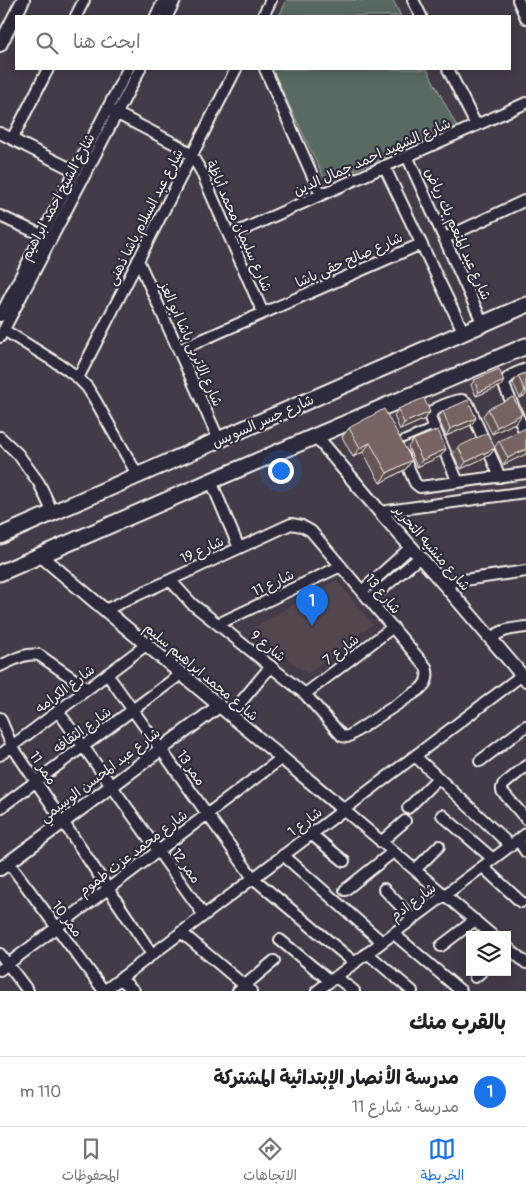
<!DOCTYPE html>
<html lang="ar">
<head>
<meta charset="utf-8">
<style>
  body { margin:0; font-family:Pangolin,"Playpen Sans Arabic",sans-serif; background:#f2f2f2; color:#202124; direction:rtl }
  .controls { position:absolute; right:15px; bottom:15px; display:grid; overflow:hidden; border-radius:0px; box-shadow:0 2px 12px #0003 }
  .controls button { width:45px; height:45px; display:grid; place-items:center; padding:0; border:0; border-bottom:1px solid #e0e0e0; background:#fff; color:#202124; font:25px sans-serif }
  .you { position:absolute; left:280px; top:470px; width:18px; height:18px; margin:-12px; border:4px solid #fff; border-radius:50%; background:#1a73e8; box-shadow:0 0 0 8px #1a73e833 }
  .badge { display:grid; place-items:center; width:32px; height:32px; border-radius:50%; background:#1a73e8; color:#fff; font-size:16px; font-weight:700 }
  .pin { position:absolute; translate:-50% -41px; filter:drop-shadow(0 1px 2px #0008) }
  .pin::after { content:''; position:absolute; top:26px; width:18px; height:15px; background:inherit; clip-path:polygon(0 0,100% 0,50% 100%) }
  .list { margin:0; padding:0; list-style:none }
  h2 { display:flex; justify-content:space-between; align-items:center; height:65px; margin:0; padding:0 20px; font-size:21px }
  h2 small { font-size:16px; font-weight:400; color:#757577 }
  .list li { display:grid; grid-template-columns:32px 1fr auto; gap:15px; align-items:center; box-sizing:border-box; height:70px; padding:0 20px; border-top:1px solid #e0e0e0 }
  .list b { display:block; font-size:19px; white-space:nowrap }
  .list p { margin:0; font-size:16px; white-space:nowrap; color:#757577 }
  .list em { font-size:16px; font-style:normal; color:#757577 }
  .icon { flex:none; width:28px; height:28px; fill:none; stroke:currentColor; stroke-width:2; stroke-linecap:round; stroke-linejoin:round }
  .map { position:relative; flex:none; width:526px; height:991px; overflow:hidden; direction:ltr }
  .search { position:absolute; background:#fff; box-shadow:0 2px 12px #0003; left:15px; right:15px; top:15px; height:55px; display:flex; align-items:center; gap:12px; box-sizing:border-box; padding:0 18px; border-radius:0px; color:#757577; font-size:19px }
  .sheet { height:135px; background:#fff }
  nav { display:flex; justify-content:space-around; align-items:center; box-sizing:border-box; height:70px; border-top:1px solid #e0e0e0; background:#fff; font-size:14px; color:#757577 }
  nav a { display:grid; justify-items:center; gap:2px }
  nav .on { color:#1a73e8 }
  .map>svg:first-child { display:block }
</style>
</head>
<body>
<div class="map">
<svg width="526" height="991" viewBox="0 0 526 991">
  <rect width="100%" height="100%" fill="#443b48"/>
  <filter id="ink" filterUnits="userSpaceOnUse"><feTurbulence type="fractalNoise" baseFrequency=".02" numOctaves="2"/><feDisplacementMap in="SourceGraphic" scale="10" xChannelSelector="R" yChannelSelector="G"/><feConvolveMatrix kernelMatrix="1 2 1 2 8 2 1 2 1" color-interpolation-filters="sRGB"/></filter>
  <g filter="url(#ink)">
    <path fill="#534750" d="M336,580L373,624L307,674L251,629Z"/>
    <path fill="#596b62" stroke="#a6aea5" d="M287,0H393L401,16H279Z
      M272,69H427L457,127L326,182Z"/>
    <g fill="none" stroke-linecap="round" stroke-linejoin="round">
      <g stroke="#f4f1e8" stroke-width="9">
        <path id="service" d="M397,442L433,427"/>
      </g>
      <g stroke="#f4f1e8" stroke-width="14">
        <path id="minor" d="M413,0L421,16
          M518,0L526,18
          M76,16L84,0
          M156,16L164,0
          M167,16L175,0
          M263,16L271,0
          M265,69L321,195
          M448,69L476,125
          M110,110L179,146L192,156L201,171L263,313
          M0,133L75,171
          M12,139L48,69
          M407,156L483,324
          M384,166L464,333
          M0,216L42,235
          M229,236L526,103
          M445,238L526,200
          M138,260L219,440
          M0,316L128,69
          M4,330L65,368L78,378L87,387L94,398L138,476
          M0,337L140,69
          M179,350L421,244
          M526,369C517,373 506,375 504,385L526,435
          M78,378L236,69
          M0,437L18,454L39,483L53,513
          M403,455L415,483L420,487L526,473
          M211,481L239,548
          M458,482L430,418C431,414 431,413 434,410C439,407 457,399 462,400C466,401 467,403 469,406L500,477
          M380,512L526,492
          M443,583L526,571
          M362,591L411,547
          M369,600L420,557
          M105,610L291,524L302,526L311,531L426,667C429,676 427,684 419,690L349,736L347,737L342,736L305,694L205,614L192,604L170,580
          M218,624L341,566
          M491,639C501,629 513,629 526,627
          M0,666C12,661 25,652 39,655L88,689
          M107,674L253,878L355,963
          M305,694L393,627
          M58,711L204,915
          M230,715L271,666
          M0,718L12,746L152,954
          M0,755L146,645
          M415,756L511,846
          M480,761L526,726
          M526,766L503,785L502,788V791L526,819
          M0,808L181,674
          M408,808L438,778
          M344,810L492,935
          M442,815L493,859
          M311,834L344,861
          M518,840L526,852
          M381,842L405,821
          M283,855L382,942
          M9,863L104,991
          M483,867L521,902
          M415,870L439,846
          M384,889L413,919
          M345,890L393,852
          M181,932L251,991
          M394,934L461,991
          M280,940L330,981
          M441,946L475,920
          M507,947L526,963
          M367,953L412,991
          M0,954L28,991
          M0,970L282,758
          M336,977L354,991
          M475,977L481,972
          M120,978L134,991
          M104,991L522,675H526
          M238,991L274,961
          M317,991L526,834"/>
      </g>
      <g stroke="#f4f1e8" stroke-width="16">
        <path id="tertiary" d="M0,45L23,0
          M316,436L380,512L443,583L526,680
          M40,555L105,610L344,810
          M0,869L219,706"/>
      </g>
      <g stroke="#f4f1e8" stroke-width="19">
        <path id="primary" d="M0,536L526,305
          M0,573L211,481L526,346"/>
      </g>
      <use href="#service" stroke="#2f2a3d" stroke-width="5"/>
      <use href="#minor" stroke="#2f2a3d" stroke-width="10"/>
      <use href="#tertiary" stroke="#2f2a3d" stroke-width="12"/>
      <use href="#primary" stroke="#2f2a3d" stroke-width="15"/>
    </g>
    <path fill="#655554" stroke="#f4f1e8" d="M526,373V395L520,398L513,383L518,376Z
      M474,380L501,386L476,396L471,385Z
      M398,409L430,412L425,419L400,430L394,416Z
      M488,409L517,422L492,434L483,416Z
      M443,411L476,418L471,425L446,436L438,418Z
      M349,428L412,460L406,469L380,483L363,452L353,457L342,437Z
      M413,440L446,449L441,456L417,467L408,447Z
      M499,441L526,454L503,465L495,448L490,455L461,469L453,454L458,447L494,448Z"/>
    <path fill="#534545" stroke="#f4f1e8" d="M504,381L501,386L476,396L479,392Z
      M526,390V395L520,398L525,391Z
      M430,412L425,419L400,430L404,423Z
      M522,414L517,422L492,434L497,427Z
      M476,418L471,425L446,436L450,429Z
      M370,443L363,452L353,457L360,448Z
      M495,448L490,455L461,469L466,462Z
      M446,449L441,456L417,467L422,460Z
      M526,449V454L503,465L508,458Z
      M412,460L406,469L380,483L387,473Z"/>
    <path fill="#766362" stroke="#f4f1e8" d="M499,369L504,381L479,392L474,380Z
      M526,373V390L525,391L518,376Z
      M513,397L522,414L497,427L488,409Z
      M424,398L430,412L404,423L398,409Z
      M468,400L476,418L450,429L443,411Z
      M384,409L412,460L387,473L370,443L360,448L349,428Z
      M526,428V449L508,458L499,441Z
      M438,430L446,449L422,460L413,440Z
      M487,433L495,448L466,462L458,447Z"/>
  </g>
  <g text-anchor="middle" dominant-baseline="central" stroke-width="4.5" stroke-linejoin="round" paint-order="stroke">
    <g font-size="14" fill="#f4f1e8" stroke="#2f2a3d">
      <text transform="translate(372 157) rotate(-24)">شارع الشهيد احمد جمال الدين</text>
      <text transform="translate(58 197) rotate(-62)">شارع الشيخ احمد ابراهيم</text>
      <text transform="translate(145 217) rotate(-63)">شارع عبد السلام باشا ذهنى</text>
      <text transform="translate(239 226) rotate(66)">شارع سليمان محمد أباظة</text>
      <text transform="translate(458 234) rotate(66)">شارع عبد المنعم بك رياض</text>
      <text transform="translate(349 260) rotate(-24)">شارع صالح حقى باشا</text>
      <text transform="translate(191 344) rotate(66)">شارع الاتربى باشا ابو العز</text>
      <text transform="translate(263 421) rotate(-24)">شارع جسر السويس</text>
      <text transform="translate(432 548) rotate(49)">شارع منشيه التحرير</text>
      <text transform="translate(202 550) rotate(-25)">شارع 19</text>
      <text transform="translate(273 583) rotate(-25)">شارع 11</text>
      <text transform="translate(383 594) rotate(50)">شارع 13</text>
      <text transform="translate(268 646) rotate(39)">شارع 9</text>
      <text transform="translate(341 650) rotate(-37)">شارع 7</text>
      <text transform="translate(201 672) rotate(40)">شارع محمد ابراهيم سليم</text>
      <text transform="translate(65 689) rotate(-37)">شارع الكرامه</text>
      <text transform="translate(82 730) rotate(-36)">شارع الثقافه</text>
      <text transform="translate(43 768) rotate(56)">ممر 11</text>
      <text transform="translate(191 768) rotate(55)">ممر 13</text>
      <text transform="translate(100 775) rotate(-37)">شارع عبد المحسن الوسيمي</text>
      <text transform="translate(305 822) rotate(-37)">شارع 1</text>
      <text transform="translate(133 853) rotate(-37)">شارع محمد عزت طموم</text>
      <text transform="translate(186 866) rotate(54)">ممر 12</text>
      <text transform="translate(413 902) rotate(-37)">شارع ادم</text>
      <text transform="translate(67 919) rotate(53)">ممر 10</text>
    </g>
  </g>
</svg>
<div class="controls">
<button><svg class="icon" aria-label="layers" viewBox="0 0 24 24"><path d="M12 4l9 5-9 5-9-5zM3 14l9 5 9-5"/></svg></button>
</div>
<div class="you"></div>
<div class="pin badge" style="left:312px;top:626px">1</div>
<div class="search"><svg class="icon" aria-label="search" viewBox="0 0 24 24"><circle cx="10" cy="10" r="6"/><path d="M15 15l6 6"/></svg>ابحث هنا</div>
</div>
<section class="sheet">
<h2>بالقرب منك<small></small></h2>
<ul class="list">
<li><span class="badge">1</span><div><b>مدرسة الأنصار الإبتدائية المشتركة</b><p>مدرسة · شارع 11</p></div><em>110 m</em></li>
</ul>
</section>
<nav>
<a class="on"><svg class="icon" aria-label="map" viewBox="0 0 24 24"><path d="M3 6l6-2 6 2 6-2v14l-6 2-6-2-6 2zM9 4v14M15 6v14"/></svg>الخريطة</a>
<a><svg class="icon" aria-label="directions" viewBox="0 0 24 24"><path d="M12 3l9 9-9 9-9-9zM9 14v-3h6M13 9l2 2-2 2"/></svg>الاتجاهات</a>
<a><svg class="icon" aria-label="saved" viewBox="0 0 24 24"><path d="M7 4h10v16l-5-4-5 4z"/></svg>المحفوظات</a>
</nav>
</body>
</html>
